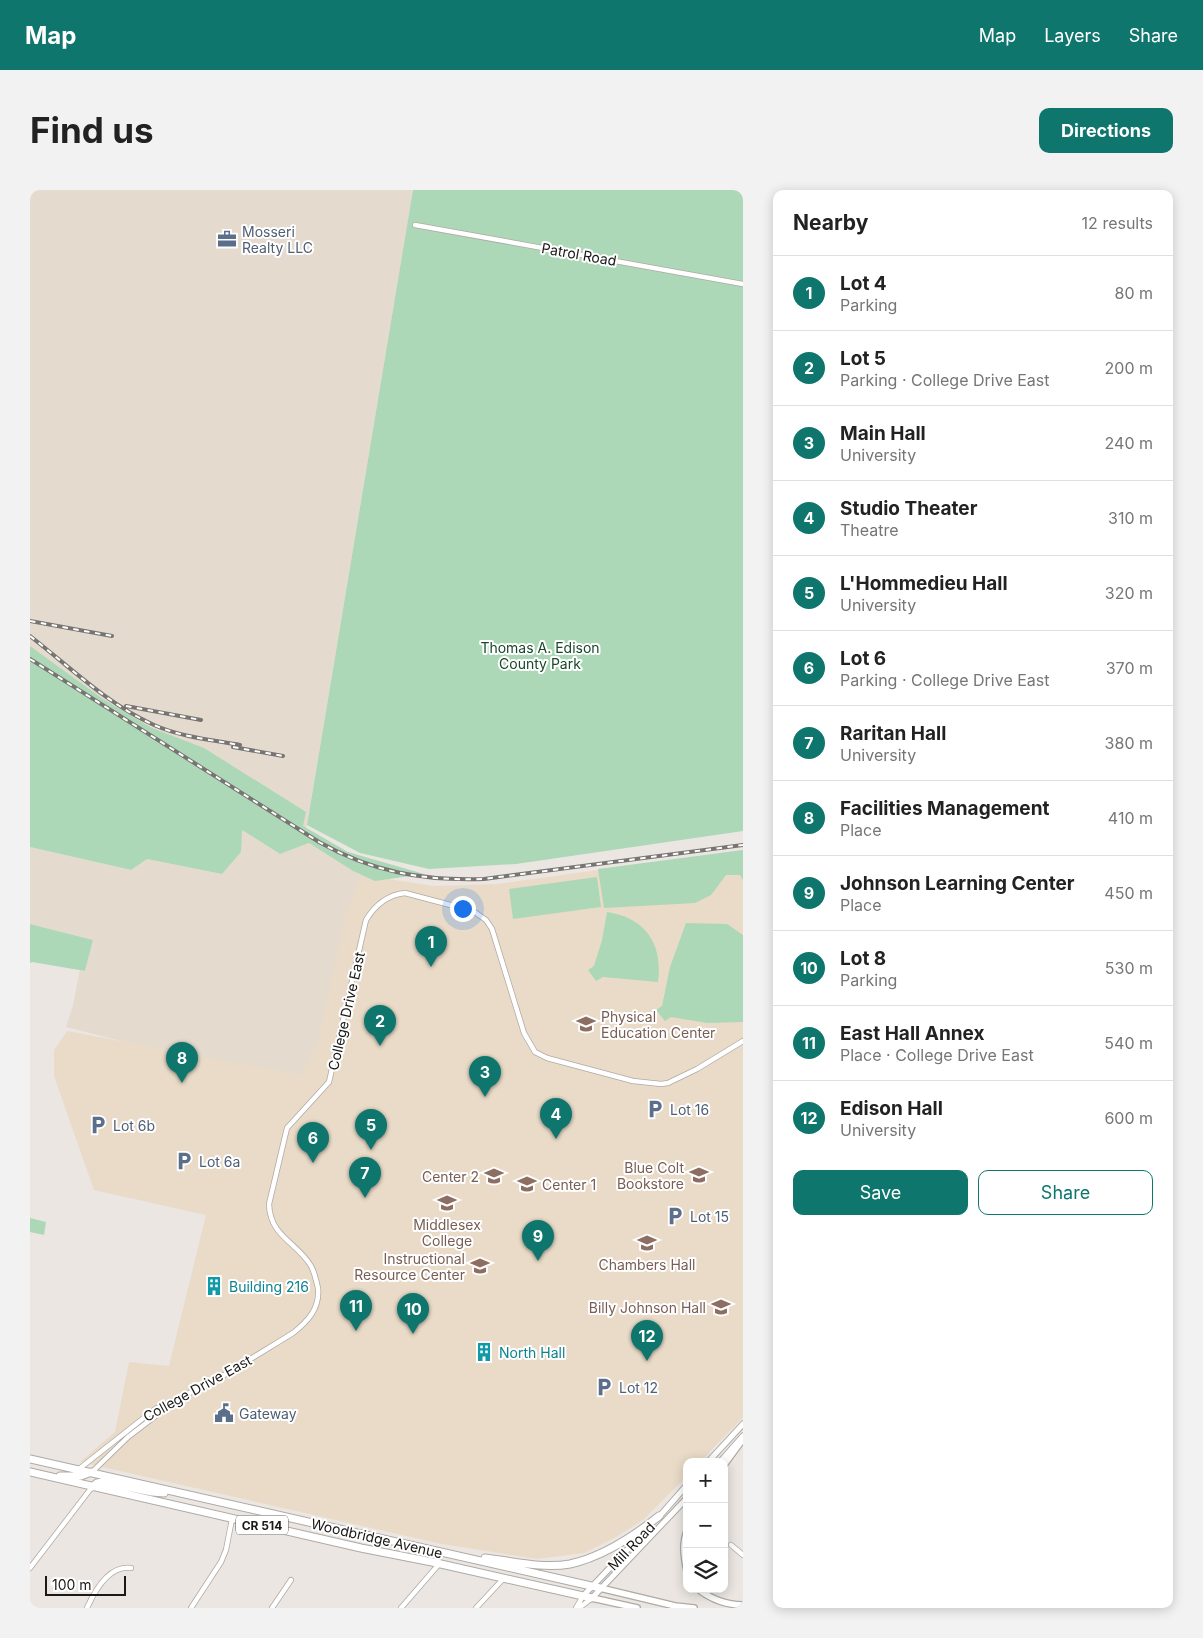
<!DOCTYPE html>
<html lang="en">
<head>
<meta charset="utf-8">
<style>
  body { margin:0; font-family:Inter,sans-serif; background:#f2f2f2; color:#222 }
  .controls { position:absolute; right:15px; bottom:15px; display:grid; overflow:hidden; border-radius:10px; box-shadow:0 2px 12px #0003 }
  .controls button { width:45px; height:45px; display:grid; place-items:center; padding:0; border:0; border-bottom:1px solid #e0e0e0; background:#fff; color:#222; font:25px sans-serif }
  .scale { position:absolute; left:15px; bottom:12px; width:81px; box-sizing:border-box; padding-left:5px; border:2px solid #1a1917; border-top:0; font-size:14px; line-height:18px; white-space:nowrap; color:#1a1917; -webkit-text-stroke:4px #fff; paint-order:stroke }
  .you { position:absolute; left:432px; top:718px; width:18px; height:18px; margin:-12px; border:4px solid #fff; border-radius:50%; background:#1a73e8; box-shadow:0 0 0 8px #1a73e833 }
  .badge { display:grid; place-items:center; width:32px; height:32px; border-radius:50%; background:#0f766e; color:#fff; font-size:16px; font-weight:700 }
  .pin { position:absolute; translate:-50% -41px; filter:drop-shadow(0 1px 2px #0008) }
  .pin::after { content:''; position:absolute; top:26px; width:18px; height:15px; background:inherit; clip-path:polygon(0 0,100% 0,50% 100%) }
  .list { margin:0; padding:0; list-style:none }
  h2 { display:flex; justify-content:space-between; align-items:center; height:65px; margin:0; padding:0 20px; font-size:21px }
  h2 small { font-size:16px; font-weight:400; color:#767676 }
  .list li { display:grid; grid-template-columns:32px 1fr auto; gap:15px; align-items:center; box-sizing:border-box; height:75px; padding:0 20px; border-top:1px solid #e0e0e0 }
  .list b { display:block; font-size:19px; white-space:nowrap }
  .list p { margin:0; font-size:16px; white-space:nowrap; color:#767676 }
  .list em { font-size:16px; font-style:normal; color:#767676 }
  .actions { display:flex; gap:10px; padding:15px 20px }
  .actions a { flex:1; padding:11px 0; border:1px solid #0f766e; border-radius:10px; text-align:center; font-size:18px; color:#0f766e }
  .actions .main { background:#0f766e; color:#fff }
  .icon { flex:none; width:28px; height:28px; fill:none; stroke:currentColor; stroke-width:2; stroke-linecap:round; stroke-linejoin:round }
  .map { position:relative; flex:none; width:713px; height:1418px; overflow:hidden; border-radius:10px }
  header { display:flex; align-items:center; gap:30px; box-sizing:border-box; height:70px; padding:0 25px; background:#0f766e; color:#fff }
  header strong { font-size:24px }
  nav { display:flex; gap:28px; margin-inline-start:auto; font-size:18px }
  .intro { display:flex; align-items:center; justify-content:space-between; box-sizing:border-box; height:120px; padding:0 30px }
  h1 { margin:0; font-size:35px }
  .button { padding:12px 22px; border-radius:10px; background:#0f766e; color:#fff; font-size:18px; font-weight:700 }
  main { display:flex; gap:30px; padding:0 30px }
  aside { flex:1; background:#fff; border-radius:10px; box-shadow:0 2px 12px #0003 }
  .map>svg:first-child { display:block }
</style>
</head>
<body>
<header>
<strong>Map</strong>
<nav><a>Map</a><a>Layers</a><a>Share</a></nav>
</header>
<div class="intro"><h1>Find us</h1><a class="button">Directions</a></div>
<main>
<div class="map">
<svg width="713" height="1418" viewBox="0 0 713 1418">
  <rect width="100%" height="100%" fill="#ebe6e1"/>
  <path fill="#e4dbce" d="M0,0H383L274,652L0,478Z
    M212,640L250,664L279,653L323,681L345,691L285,900L36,837L43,815L50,780L55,781L63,750L0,734V657L100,680L117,669L192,684Z"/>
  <path fill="#e9dbc8" d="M713,660V1227L670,1272H657V1286L613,1330L584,1348L554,1363L507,1369L412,1354L50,1272L85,1242L99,1172L139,1176L176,1025L64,1000L24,886V860L37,841L272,885L288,851L316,723L332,685L404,696L468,694Z"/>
  <path fill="#acd8b7" d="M383,0H713V641L486,674L399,679L330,663L277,635Z
    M0,456L73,509L122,538L174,558L276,622L273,636L318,662L394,684L345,691L323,681L279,653L250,664L212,640L211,662L192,684L117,669L101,680L0,657Z
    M713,660V690L710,685H696L681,705L665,713L574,718L568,679Z
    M567,687L571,717L483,729L479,699Z
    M577,722C616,728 633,754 628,792L573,787L566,791L558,780L564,776L572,750Z
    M656,733L697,734L713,745V832L677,833L641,827L635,831L626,820L632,816L640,777Z
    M0,734L63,750L55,781L2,772L0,773Z
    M0,1028L16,1032L14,1045L0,1042Z"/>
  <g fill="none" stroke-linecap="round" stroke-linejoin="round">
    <g stroke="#aeaaa4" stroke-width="6">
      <path id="minor" d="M385,35L713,94
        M49,1279L125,1219L146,1210L196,1184L263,1143C277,1132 290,1119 288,1098C286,1091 285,1083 281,1076C267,1052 240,1047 239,1014L257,938L299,892L336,730C345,715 357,705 375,703L443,721L456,730L462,739L494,843L505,862L517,868L603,891L631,894L638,893L667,879L713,851
        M62,1282L98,1247L141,1214
        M701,1355L713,1365
        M0,1378L62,1297
        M57,1418C65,1400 79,1375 101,1378
        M161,1418L191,1372L196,1360L202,1329
        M242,1418L261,1390
        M371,1418L410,1373
        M446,1418L474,1388
        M546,1418L553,1406
        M549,1418L562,1408"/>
    </g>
    <g stroke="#aeaaa4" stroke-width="7">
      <path id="tertiary" d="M678,1272L713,1234
        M690,1272L713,1246
        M628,1328L657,1295
        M553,1406L620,1336
        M562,1408L657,1308"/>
    </g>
    <g stroke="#aeaaa4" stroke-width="8">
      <path id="secondary" d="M694,1275L713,1249
        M657,1341C652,1354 654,1367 657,1381
        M570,1398L645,1416L664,1418
        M668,1399C681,1409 697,1415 713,1415
        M562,1408L607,1418"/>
    </g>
    <g stroke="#aeaaa4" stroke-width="9">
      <path id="primary" d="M0,1269L570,1398
        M0,1282L331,1358L402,1372L562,1408
        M30,1286H51L61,1282
        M62,1297L67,1293L73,1292L122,1302L134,1303
        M455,1368C482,1371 513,1379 540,1374C572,1367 604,1346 629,1326"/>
    </g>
    <use href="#minor" stroke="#fff" stroke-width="4.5"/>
    <use href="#tertiary" stroke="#fff" stroke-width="5"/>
    <use href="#secondary" stroke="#fff" stroke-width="5.5"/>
    <use href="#primary" stroke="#fff" stroke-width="7"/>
    <g stroke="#777471" stroke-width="4">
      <path id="rail" d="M0,431L82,446
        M0,446C40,477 77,514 124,535C151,547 182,550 210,555
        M0,469L289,652C342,682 393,691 454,689L713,655
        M96,516L171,530
        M203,557L253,566"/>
    </g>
    <use href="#rail" stroke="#fff" stroke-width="2" stroke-dasharray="5.5" stroke-linecap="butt"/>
  </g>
  <defs>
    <g id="office-bare" transform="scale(1.5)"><path d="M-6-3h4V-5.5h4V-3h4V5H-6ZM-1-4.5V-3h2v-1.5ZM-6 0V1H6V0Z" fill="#5c6f8a" stroke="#fff" stroke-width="2.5" paint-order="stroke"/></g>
    <g id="university-bare" transform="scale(1.5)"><path d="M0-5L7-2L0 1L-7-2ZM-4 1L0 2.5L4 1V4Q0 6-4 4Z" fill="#8d6e63" stroke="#fff" stroke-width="2.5" paint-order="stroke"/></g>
    <g id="parking-bare" transform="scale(1.5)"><path d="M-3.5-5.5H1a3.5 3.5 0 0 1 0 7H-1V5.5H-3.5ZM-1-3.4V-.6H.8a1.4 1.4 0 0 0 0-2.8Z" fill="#5c6f8a" stroke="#fff" stroke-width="2.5" paint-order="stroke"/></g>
    <g id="building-bare" transform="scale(1.5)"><path d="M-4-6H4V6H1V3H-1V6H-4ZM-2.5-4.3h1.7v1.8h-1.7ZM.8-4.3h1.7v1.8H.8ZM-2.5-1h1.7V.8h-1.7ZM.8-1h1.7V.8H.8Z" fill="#0f9aa8" stroke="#fff" stroke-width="2.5" paint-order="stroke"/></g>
    <g id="civic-bare" transform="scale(1.5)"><path d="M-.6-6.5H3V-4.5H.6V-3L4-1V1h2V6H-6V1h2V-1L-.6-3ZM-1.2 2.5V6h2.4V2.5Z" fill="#5c6f8a" stroke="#fff" stroke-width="2.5" paint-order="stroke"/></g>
  </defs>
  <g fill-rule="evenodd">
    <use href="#office-bare" x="197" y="49"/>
    <use href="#university-bare" x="556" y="834"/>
    <use href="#parking-bare" x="625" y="919"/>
    <use href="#parking-bare" x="68" y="935"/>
    <use href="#parking-bare" x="154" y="971"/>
    <use href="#university-bare" x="669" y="985"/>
    <use href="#university-bare" x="464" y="986"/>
    <use href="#university-bare" x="497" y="994"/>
    <use href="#university-bare" x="417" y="1013"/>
    <use href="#parking-bare" x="645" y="1026"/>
    <use href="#university-bare" x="617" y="1053"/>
    <use href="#university-bare" x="450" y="1076"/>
    <use href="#building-bare" x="184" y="1096"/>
    <use href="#university-bare" x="691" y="1117"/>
    <use href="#building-bare" x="454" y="1162"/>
    <use href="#parking-bare" x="574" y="1197"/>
    <use href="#civic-bare" x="194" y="1223"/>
  </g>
  <g text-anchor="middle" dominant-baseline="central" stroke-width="4" stroke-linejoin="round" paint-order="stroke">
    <rect fill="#fff" stroke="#5f5e5d" stroke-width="1" x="206" y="1325.5" width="52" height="19" rx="4"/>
    <g font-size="12" font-weight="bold" fill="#1a1917">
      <text x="232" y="1335">CR 514</text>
    </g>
    <g font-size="14" fill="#4e5e75" stroke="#fff" text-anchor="start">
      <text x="212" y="41">Mosseri<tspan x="212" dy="16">Realty LLC</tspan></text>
      <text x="640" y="919">Lot 16</text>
      <text x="83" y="935">Lot 6b</text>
      <text x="169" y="971">Lot 6a</text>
      <text x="660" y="1026">Lot 15</text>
      <text x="589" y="1197">Lot 12</text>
      <text x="209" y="1223">Gateway</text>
    </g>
    <g font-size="14" fill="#1a1917" stroke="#fff">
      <text transform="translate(549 64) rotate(10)">Patrol Road</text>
      <text transform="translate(316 821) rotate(-77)">College Drive East</text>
      <text transform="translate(167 1198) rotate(-29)">College Drive East</text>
      <text transform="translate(347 1348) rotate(13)">Woodbridge Avenue</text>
      <text transform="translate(601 1356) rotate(-46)">Mill Road</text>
    </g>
    <g font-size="14" fill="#184729" stroke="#fff">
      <text x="510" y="457">Thomas A. Edison<tspan x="510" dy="16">County Park</tspan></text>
    </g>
    <g font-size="14" fill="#785e54" stroke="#fff" text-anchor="end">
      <text x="571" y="826" text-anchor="start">Physical<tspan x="571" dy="16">Education Center</tspan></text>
      <text x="654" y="977">Blue Colt<tspan x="654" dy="16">Bookstore</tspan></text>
      <text x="449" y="986">Center 2</text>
      <text x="512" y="994" text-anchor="start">Center 1</text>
      <text x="417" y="1034" text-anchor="middle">Middlesex<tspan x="417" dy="16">College</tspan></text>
      <text x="435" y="1068">Instructional<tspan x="435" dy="16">Resource Center</tspan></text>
      <text x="617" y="1074" text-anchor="middle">Chambers Hall</text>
      <text x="676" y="1117">Billy Johnson Hall</text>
    </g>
    <g font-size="14" fill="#0d838f" stroke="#fff" text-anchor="start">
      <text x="199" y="1096">Building 216</text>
      <text x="469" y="1162">North Hall</text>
    </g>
  </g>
</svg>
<div class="controls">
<button>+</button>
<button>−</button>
<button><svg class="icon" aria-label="layers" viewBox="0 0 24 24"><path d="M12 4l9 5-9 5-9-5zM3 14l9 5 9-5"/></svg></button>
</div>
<div class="scale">100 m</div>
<div class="you"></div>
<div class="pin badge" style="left:401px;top:777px">1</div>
<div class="pin badge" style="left:350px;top:856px">2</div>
<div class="pin badge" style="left:455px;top:907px">3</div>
<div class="pin badge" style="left:526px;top:949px">4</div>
<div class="pin badge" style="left:341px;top:960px">5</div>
<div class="pin badge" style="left:283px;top:973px">6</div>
<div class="pin badge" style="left:335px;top:1008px">7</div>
<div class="pin badge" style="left:152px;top:893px">8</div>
<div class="pin badge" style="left:508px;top:1071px">9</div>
<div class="pin badge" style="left:383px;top:1144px">10</div>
<div class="pin badge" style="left:326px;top:1141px">11</div>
<div class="pin badge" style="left:617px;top:1171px">12</div>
</div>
<aside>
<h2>Nearby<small>12 results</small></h2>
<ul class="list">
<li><span class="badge">1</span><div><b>Lot 4</b><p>Parking</p></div><em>80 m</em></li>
<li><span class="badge">2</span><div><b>Lot 5</b><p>Parking · College Drive East</p></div><em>200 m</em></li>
<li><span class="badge">3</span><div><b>Main Hall</b><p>University</p></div><em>240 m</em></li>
<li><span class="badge">4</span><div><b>Studio Theater</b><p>Theatre</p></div><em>310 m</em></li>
<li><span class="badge">5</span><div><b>L'Hommedieu Hall</b><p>University</p></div><em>320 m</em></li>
<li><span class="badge">6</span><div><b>Lot 6</b><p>Parking · College Drive East</p></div><em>370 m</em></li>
<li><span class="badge">7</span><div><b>Raritan Hall</b><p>University</p></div><em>380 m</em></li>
<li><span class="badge">8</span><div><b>Facilities Management</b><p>Place</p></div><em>410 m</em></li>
<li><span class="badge">9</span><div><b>Johnson Learning Center</b><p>Place</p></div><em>450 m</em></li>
<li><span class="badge">10</span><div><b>Lot 8</b><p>Parking</p></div><em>530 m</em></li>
<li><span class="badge">11</span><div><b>East Hall Annex</b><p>Place · College Drive East</p></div><em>540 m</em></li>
<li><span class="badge">12</span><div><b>Edison Hall</b><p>University</p></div><em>600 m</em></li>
</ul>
<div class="actions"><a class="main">Save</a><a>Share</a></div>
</aside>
</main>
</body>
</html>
